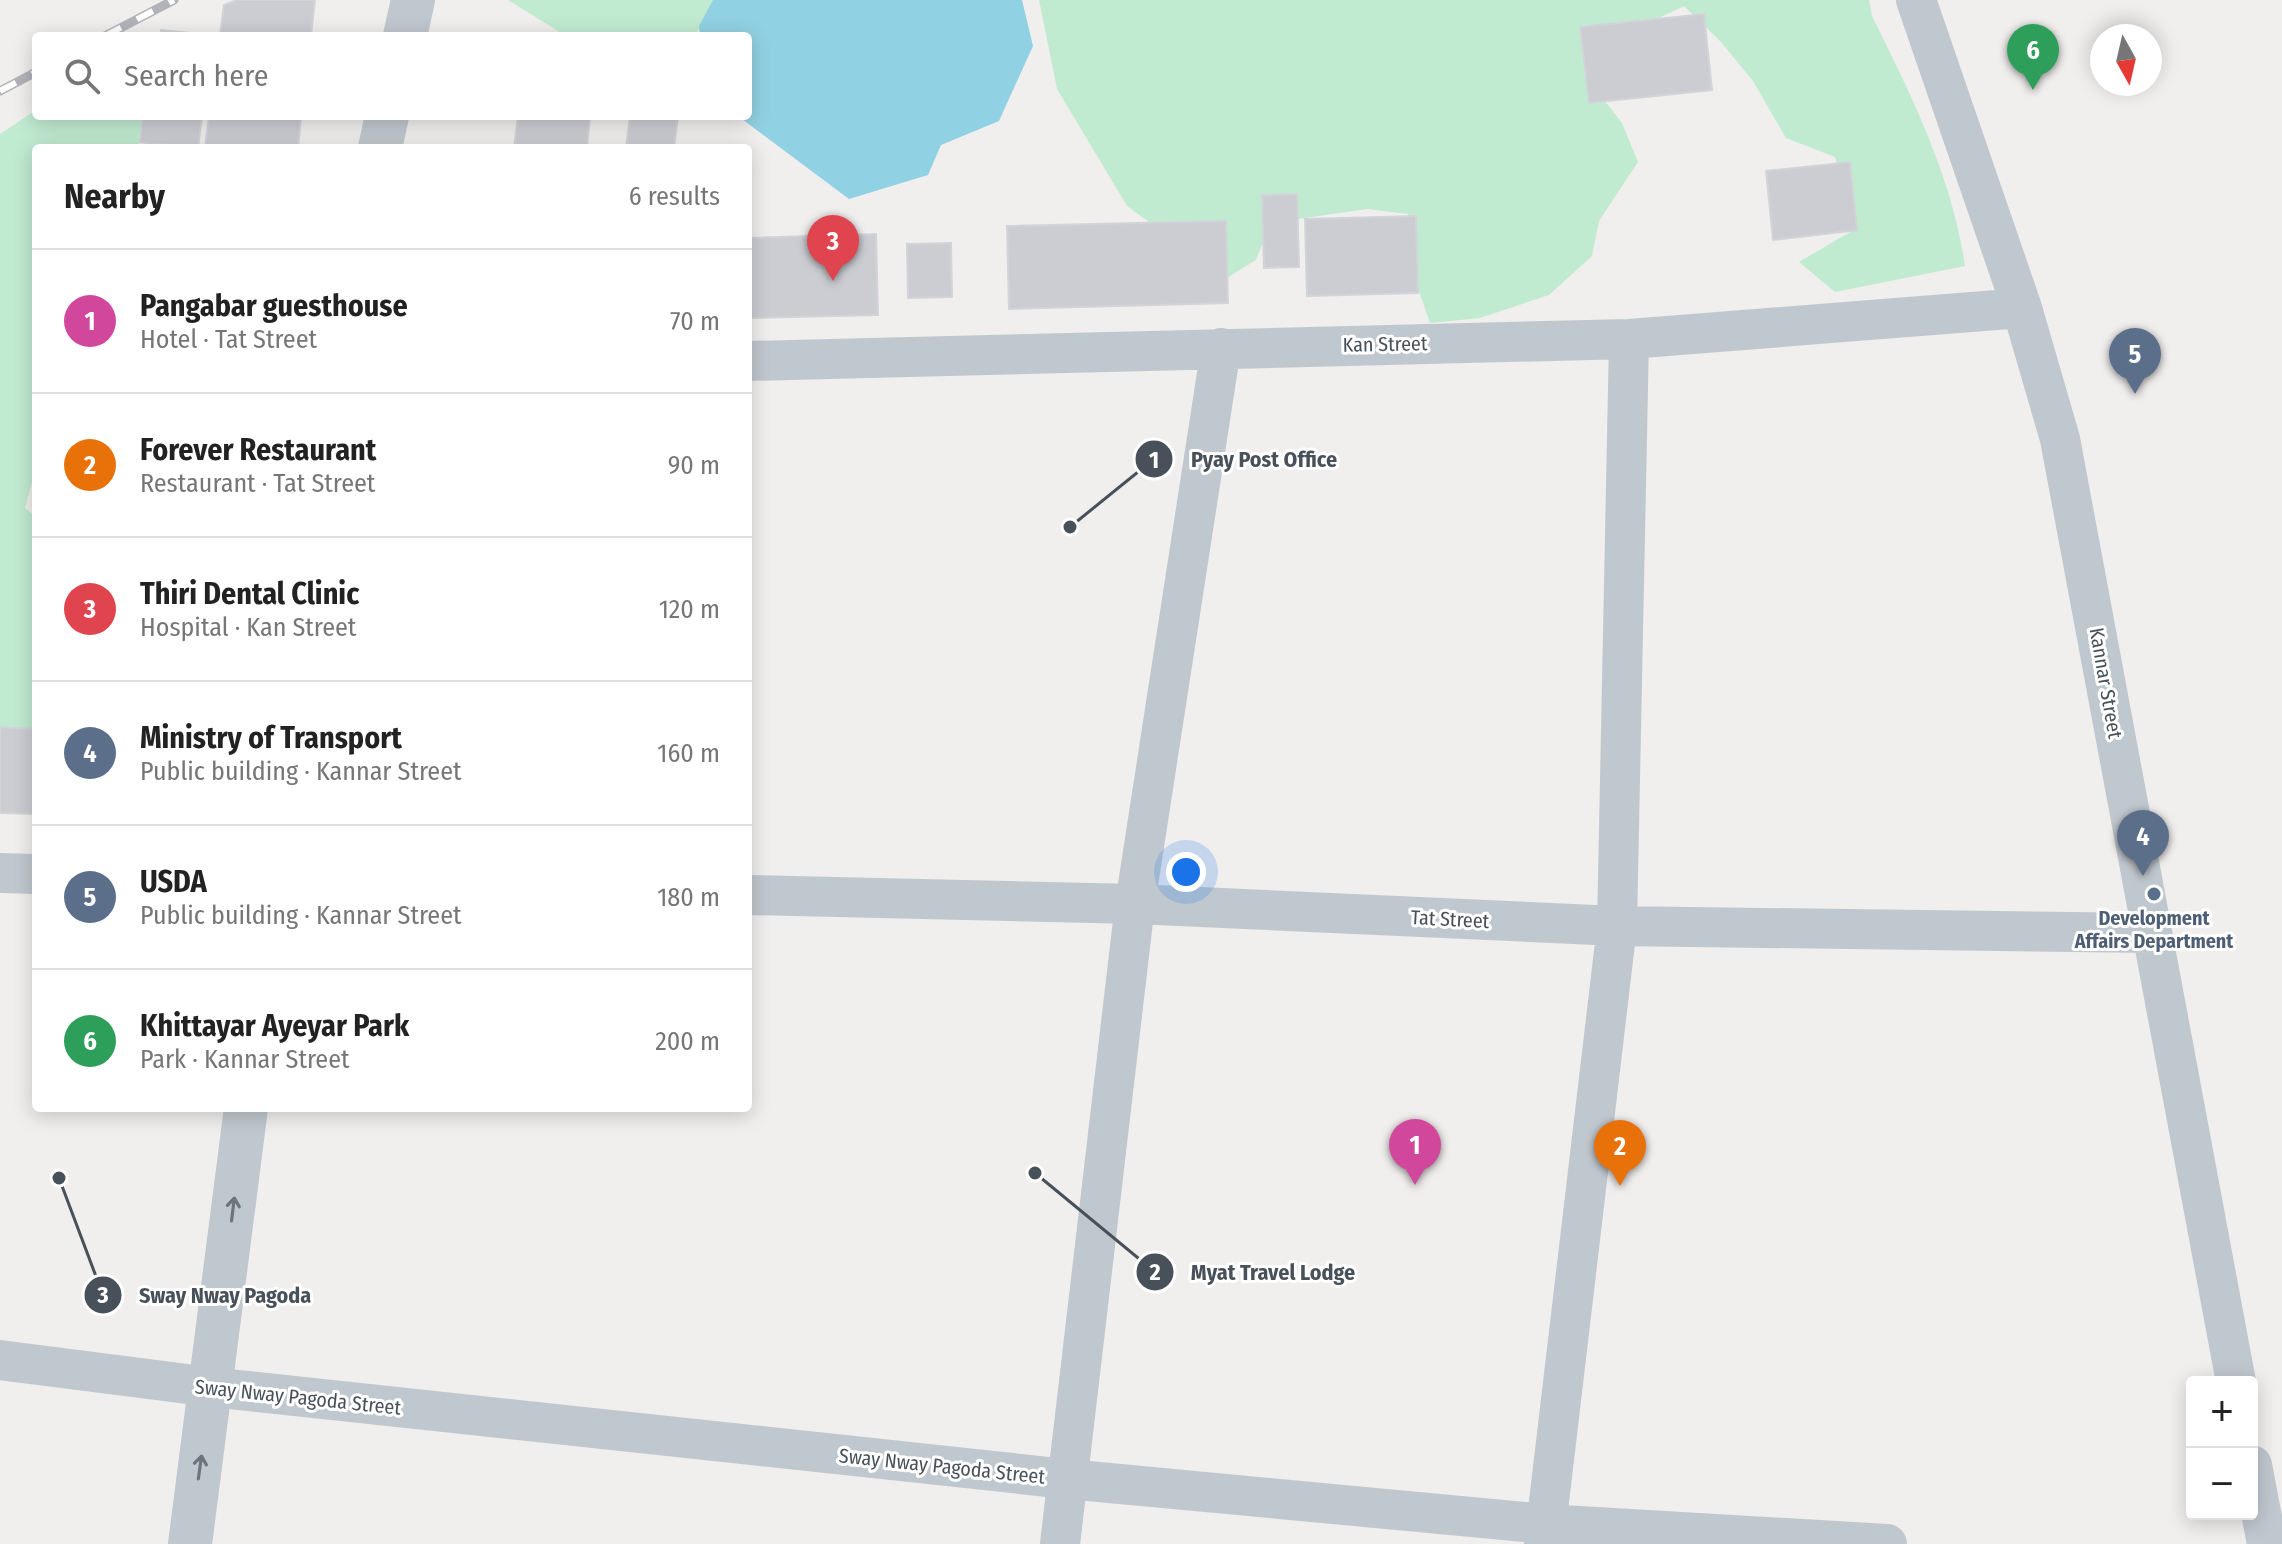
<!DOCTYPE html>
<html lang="en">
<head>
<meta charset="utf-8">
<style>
  body { margin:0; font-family:"Fira Sans Condensed",sans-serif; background:#f2f2f2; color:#222 }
  .controls { position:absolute; right:24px; bottom:24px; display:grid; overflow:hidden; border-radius:8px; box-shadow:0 4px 20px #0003 }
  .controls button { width:72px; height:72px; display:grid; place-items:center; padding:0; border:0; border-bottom:2px solid #e0e0e0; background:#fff; color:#222; font:40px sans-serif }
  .compass { position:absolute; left:2090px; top:24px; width:72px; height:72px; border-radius:50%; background:#fff; box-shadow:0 4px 20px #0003; rotate:172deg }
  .you { position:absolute; left:1186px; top:872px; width:28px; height:28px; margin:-20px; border:6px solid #fff; border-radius:50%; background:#1a73e8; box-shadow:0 0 0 12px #1a73e833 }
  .badge { display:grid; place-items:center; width:52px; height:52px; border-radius:50%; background:#296fd0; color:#fff; font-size:26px; font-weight:700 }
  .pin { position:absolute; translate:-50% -66px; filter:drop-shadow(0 2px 4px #0008) }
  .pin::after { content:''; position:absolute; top:42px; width:28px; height:24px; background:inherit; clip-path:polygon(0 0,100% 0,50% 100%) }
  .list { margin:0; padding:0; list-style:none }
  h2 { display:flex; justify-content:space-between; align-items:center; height:104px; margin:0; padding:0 32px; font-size:34px }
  h2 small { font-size:26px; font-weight:400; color:#767676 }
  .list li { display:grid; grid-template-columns:52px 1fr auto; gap:24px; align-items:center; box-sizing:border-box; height:144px; padding:0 32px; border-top:2px solid #e0e0e0 }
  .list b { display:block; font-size:30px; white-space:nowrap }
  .list p { margin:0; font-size:26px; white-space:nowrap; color:#767676 }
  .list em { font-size:26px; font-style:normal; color:#767676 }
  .icon { flex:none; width:44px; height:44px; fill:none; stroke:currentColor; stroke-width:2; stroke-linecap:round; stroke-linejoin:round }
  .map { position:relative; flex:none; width:2282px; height:1544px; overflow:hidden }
  .search { position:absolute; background:#fff; box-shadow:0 4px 20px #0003; left:32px; top:32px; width:720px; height:88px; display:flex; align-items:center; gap:20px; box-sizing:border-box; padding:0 28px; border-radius:8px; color:#767676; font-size:30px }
  .panel { position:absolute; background:#fff; box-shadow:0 4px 20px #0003; left:32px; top:144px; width:720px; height:968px; border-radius:8px }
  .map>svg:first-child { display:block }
</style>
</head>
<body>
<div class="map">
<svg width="2282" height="1544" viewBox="0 0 2282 1544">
  <rect width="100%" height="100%" fill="#f1eeee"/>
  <path fill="#c0ebd1" d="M508,0H721L694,36H566Z
    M1039,0H1869L1872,16C1912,97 1952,176 1965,266L1835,292L1799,262L1857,228L1835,157L1786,138L1753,81L1721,42L1684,6L1627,33L1584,74L1622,123L1638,162L1599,221L1592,256L1549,295L1480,318L1430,323L1414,277L1408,214L1367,209L1271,223L1256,260L1227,278L1127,206L1057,89Z
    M36,110V116H142L138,148H36V467L25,508L36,517V751L0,739V134Z"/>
  <path fill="#91d1e4" d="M713,0H1022L1033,46L999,121L941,145L928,175L849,199L738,116H748V36H700L699,26Z"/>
  <path fill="#cccdd2" stroke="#d3d4d9" stroke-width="2" d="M237,0H315L311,36H220L224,5Z
    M1704,14L1712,90L1589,103L1580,27Z
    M161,30L209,35V36H160Z
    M143,116H202L198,148L140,142Z
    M209,116H301L298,148H205Z
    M518,116H590L587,148H514Z
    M630,116H678L674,148H626Z
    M1850,162L1857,230L1773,240L1766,171Z
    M1297,194L1299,267L1264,268L1262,195Z
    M1416,216L1418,293L1307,296L1305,219Z
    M1226,221L1228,303L1009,309L1007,226Z
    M876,234L878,315L748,318V238Z
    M951,243L952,297L908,298L907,244Z
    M0,727L36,729V814L0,813Z"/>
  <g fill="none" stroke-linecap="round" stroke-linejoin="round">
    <path stroke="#c0c8cf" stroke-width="40" d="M1916,0L2022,308L2060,439L2236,1382
      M748,361L1629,339L2022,308
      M0,873L36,874
      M748,895L1135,904L1617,926L2152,933
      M0,1360L211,1387L1067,1479L1546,1524L1887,1544
      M2252,1465L2267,1544
      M1060,1544L1135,904L1221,348
      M1544,1544L1617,926L1629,339"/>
    <path stroke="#c0c8cf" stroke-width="44" d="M405,36L413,0
      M380,148L387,116
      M190,1544L246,1108"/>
    <g stroke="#b1b3b8" stroke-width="9">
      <path id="rail" d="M105,36L174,0
        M0,91L36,72"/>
    </g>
    <use href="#rail" stroke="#fff" stroke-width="6" stroke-dasharray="18" stroke-linecap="butt"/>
  </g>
  <defs><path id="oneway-shaft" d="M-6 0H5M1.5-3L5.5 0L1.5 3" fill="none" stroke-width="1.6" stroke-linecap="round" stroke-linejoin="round" transform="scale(2)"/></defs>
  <g stroke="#6c757d">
    <use href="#oneway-shaft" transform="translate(233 1209) rotate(-83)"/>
    <use href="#oneway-shaft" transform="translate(200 1467) rotate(-82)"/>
  </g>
  <circle fill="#5c6f8a" stroke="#fff" stroke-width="3" cx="2154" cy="894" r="8"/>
  <g text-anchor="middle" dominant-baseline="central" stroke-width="6" stroke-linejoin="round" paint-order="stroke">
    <g font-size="20" fill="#48515a" stroke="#fff">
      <text transform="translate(1385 344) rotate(-1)">Kan Street</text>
      <text transform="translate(2106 683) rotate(80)">Kannar Street</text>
      <text transform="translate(1450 919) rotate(3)">Tat Street</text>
      <text transform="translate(298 1397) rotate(6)">Sway Nway Pagoda Street</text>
      <text transform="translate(942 1466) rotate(6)">Sway Nway Pagoda Street</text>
    </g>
    <g font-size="20" font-weight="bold" fill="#4e5e75" stroke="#fff">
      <text x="2154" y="918">Development<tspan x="2154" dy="23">Affairs Department</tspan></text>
    </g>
  </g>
  <path fill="none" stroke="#48515a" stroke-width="3" d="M1070 527L1154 459M1035 1173L1155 1272M59 1178L103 1295"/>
  <g fill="#48515a" stroke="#fff" stroke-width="3">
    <circle cx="1070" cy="527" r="8"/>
    <circle cx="1035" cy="1173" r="8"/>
    <circle cx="59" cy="1178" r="8"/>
    <circle cx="1154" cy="459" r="20"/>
    <circle cx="1155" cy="1272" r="20"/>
    <circle cx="103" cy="1295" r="20"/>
  </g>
  <g font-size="24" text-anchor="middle" font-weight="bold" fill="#fff">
    <text x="1154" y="468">1</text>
    <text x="1155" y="1280">2</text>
    <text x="103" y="1303">3</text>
  </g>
  <g font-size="22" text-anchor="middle" font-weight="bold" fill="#48515a" stroke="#fff" stroke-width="6" stroke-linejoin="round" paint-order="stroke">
    <text x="1264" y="467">Pyay Post Office</text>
    <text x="1273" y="1280">Myat Travel Lodge</text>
    <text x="225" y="1303">Sway Nway Pagoda</text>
  </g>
</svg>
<div class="controls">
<button>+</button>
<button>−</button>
</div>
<svg class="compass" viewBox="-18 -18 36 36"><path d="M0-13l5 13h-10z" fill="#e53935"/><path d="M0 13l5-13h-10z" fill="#767676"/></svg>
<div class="you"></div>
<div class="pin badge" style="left:1415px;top:1185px;background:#d1479c">1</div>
<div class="pin badge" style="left:1620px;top:1186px;background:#e8710a">2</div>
<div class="pin badge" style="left:833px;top:281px;background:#e0444e">3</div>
<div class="pin badge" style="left:2143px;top:876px;background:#5c6f8a">4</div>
<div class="pin badge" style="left:2135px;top:394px;background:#5c6f8a">5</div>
<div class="pin badge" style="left:2033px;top:90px;background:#2e9e5b">6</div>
<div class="search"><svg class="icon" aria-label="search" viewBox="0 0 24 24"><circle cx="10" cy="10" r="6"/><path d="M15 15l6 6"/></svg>Search here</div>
<section class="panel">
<h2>Nearby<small>6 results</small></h2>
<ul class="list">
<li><span class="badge" style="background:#d1479c">1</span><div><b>Pangabar guesthouse</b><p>Hotel · Tat Street</p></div><em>70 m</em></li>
<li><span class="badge" style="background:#e8710a">2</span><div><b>Forever Restaurant</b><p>Restaurant · Tat Street</p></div><em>90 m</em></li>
<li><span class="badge" style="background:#e0444e">3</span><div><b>Thiri Dental Clinic</b><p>Hospital · Kan Street</p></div><em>120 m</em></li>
<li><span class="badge" style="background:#5c6f8a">4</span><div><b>Ministry of Transport</b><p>Public building · Kannar Street</p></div><em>160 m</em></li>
<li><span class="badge" style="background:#5c6f8a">5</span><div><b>USDA</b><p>Public building · Kannar Street</p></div><em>180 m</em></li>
<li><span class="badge" style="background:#2e9e5b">6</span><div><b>Khittayar Ayeyar Park</b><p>Park · Kannar Street</p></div><em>200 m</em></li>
</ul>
</section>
</div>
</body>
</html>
